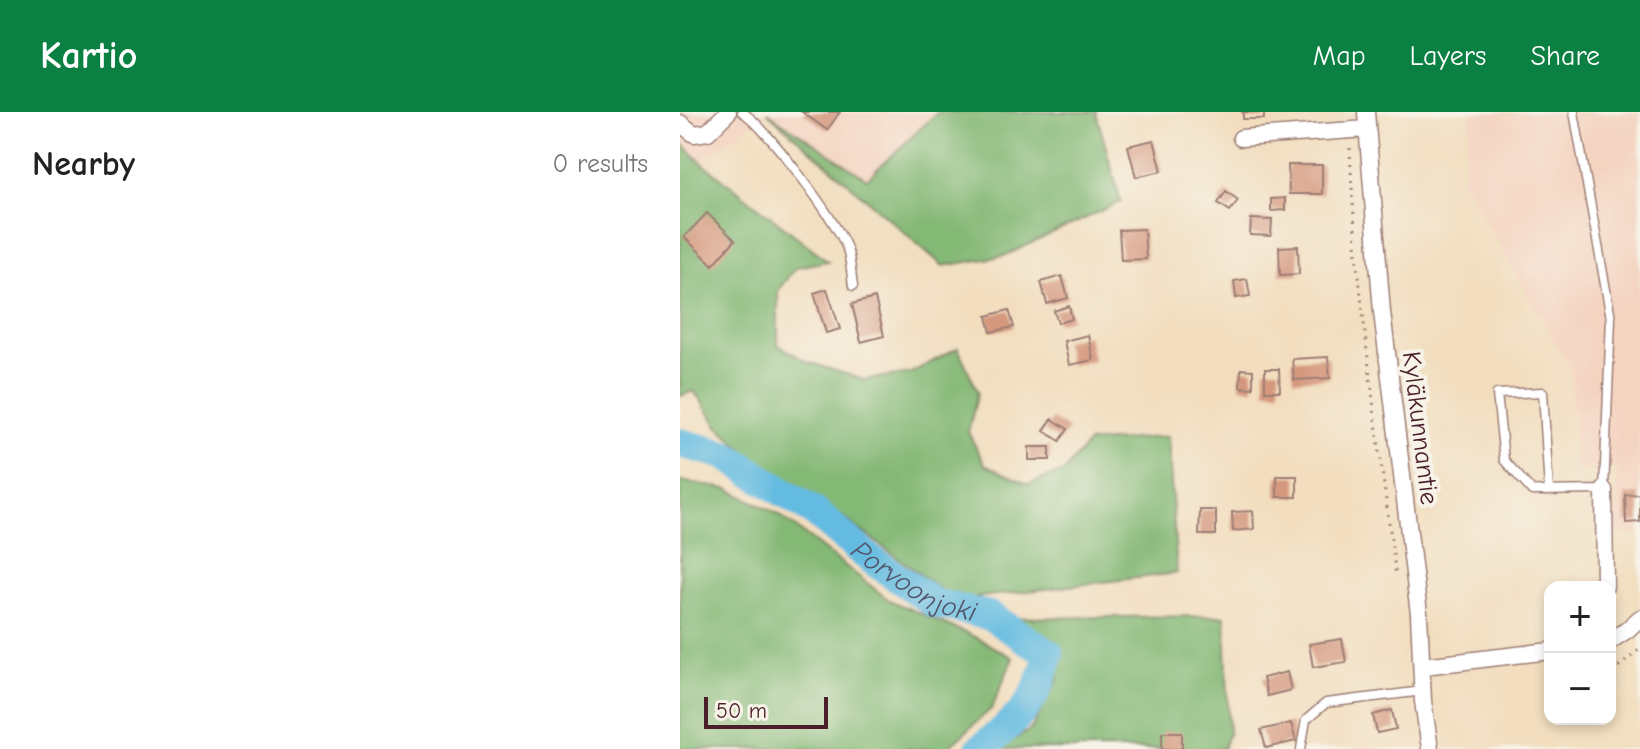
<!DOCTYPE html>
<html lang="en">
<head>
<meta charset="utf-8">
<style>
  body { margin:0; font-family:"Comic Neue",sans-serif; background:#f2f2f2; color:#222 }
  .controls { position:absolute; right:24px; bottom:24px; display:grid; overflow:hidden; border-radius:16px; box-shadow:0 4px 12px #0003 }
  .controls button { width:72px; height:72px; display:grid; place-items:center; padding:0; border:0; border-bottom:2px solid #e0e0e0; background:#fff; color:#222; font:40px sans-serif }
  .scale { position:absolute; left:24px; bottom:20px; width:124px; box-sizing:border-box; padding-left:8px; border:4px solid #4a1f2b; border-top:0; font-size:22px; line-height:28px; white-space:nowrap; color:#4a1f2b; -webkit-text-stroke:6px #f7f3e8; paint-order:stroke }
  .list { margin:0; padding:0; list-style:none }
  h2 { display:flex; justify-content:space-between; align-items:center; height:104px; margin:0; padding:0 32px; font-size:34px }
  h2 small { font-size:26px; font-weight:400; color:#767676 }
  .map { position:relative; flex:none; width:960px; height:637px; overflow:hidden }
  header { display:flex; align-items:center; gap:48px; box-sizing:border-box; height:112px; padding:0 40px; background:#0b8043; color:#fff }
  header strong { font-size:38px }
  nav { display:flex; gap:44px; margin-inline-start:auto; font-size:28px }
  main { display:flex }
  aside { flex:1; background:#fff }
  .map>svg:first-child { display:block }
</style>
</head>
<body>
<header>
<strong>Kartio</strong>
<nav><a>Map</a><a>Layers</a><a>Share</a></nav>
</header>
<main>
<aside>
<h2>Nearby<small>0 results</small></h2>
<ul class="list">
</ul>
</aside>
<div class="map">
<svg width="960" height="637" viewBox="0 0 960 637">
  <rect width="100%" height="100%" fill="#f7f3e8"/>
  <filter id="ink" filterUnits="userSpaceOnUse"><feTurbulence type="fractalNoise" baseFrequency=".0125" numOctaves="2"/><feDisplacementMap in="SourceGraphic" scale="16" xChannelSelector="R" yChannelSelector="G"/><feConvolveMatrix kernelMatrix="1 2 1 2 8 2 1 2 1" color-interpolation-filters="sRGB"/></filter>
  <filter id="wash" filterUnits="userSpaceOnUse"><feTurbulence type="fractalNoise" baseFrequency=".006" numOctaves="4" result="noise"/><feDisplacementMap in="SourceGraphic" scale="32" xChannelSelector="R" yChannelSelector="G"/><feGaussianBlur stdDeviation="1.8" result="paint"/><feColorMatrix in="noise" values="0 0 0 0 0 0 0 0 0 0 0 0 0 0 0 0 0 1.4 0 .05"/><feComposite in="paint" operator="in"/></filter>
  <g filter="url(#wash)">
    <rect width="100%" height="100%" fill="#f2debf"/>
    <path fill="#f4d3c0" d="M0,0H86L21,50L0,29Z
      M87,0H258L187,67Z
      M791,0H960V422L936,423L937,357L895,359L891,257L782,69Z"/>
    <path fill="#83b874" stroke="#666c50" stroke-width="2" d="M87,0L187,67L258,0H416L441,90L324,144L263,154Z
      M0,29L21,50L148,149L116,155L98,178V233L128,250L184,268L231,261L278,236L298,280L288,320L305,353L348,372L384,360L408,331L488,324L497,461L275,488L146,393L68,342L38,314L14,279L0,284Z
      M0,369L48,377L98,402L209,488L297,526L333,546L312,596L267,637H0Z
      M545,504L549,619L543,637H319L351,617L377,570L382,545L371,532L323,506Z"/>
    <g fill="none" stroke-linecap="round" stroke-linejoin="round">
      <path stroke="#64bbe1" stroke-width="30" id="s1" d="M0,331L45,343L134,400L189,446L254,491L310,504L369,542C358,591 338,607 300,637"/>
    </g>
    <g id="blocks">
      <path fill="#d5977d" d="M122,0H160L147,18Z
        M563,0H584V7H563Z
        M474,28L482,59L456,65L448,34Z
        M608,53H642V82H609Z
        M546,79L558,88L550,99L538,91Z
        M605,86V98L591,99V87Z
        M27,101L55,128L33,153L4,125Z
        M571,107L592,108L591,124L570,123Z
        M464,117L466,147L441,148L439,118Z
        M618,134L619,162L600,163L599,135Z
        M382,164L388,186L367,192L361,170Z
        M567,167L570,184L556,186L554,169Z
        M147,177L160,217L146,221L134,181Z
        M195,186L204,224L181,230L172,192Z
        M389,194L392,207L378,211L374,199Z
        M329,198L334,215L311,220L307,204Z
        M408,223L413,248L389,253L384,229Z
        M648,245L650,266L614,268L612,247Z
        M561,257L573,258V276L560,275Z
        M585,257H599L600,279H585Z
        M372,307L388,317L380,329L364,319Z
        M349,335H370V348H349Z
        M597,364H617V385H597Z
        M960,382V410L946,411L945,383Z
        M520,398H536V423H519Z
        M573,399L574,417L553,419L552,400Z
        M662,527L666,550L633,555L629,532Z
        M607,560L611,578L587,584L583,566Z
        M712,598L716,617L697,621L693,603Z
        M611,611L616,629L586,636L581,618Z
        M482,620H502V637H482Z"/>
    </g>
  </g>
  <g filter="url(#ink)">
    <use href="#blocks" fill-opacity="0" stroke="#9e7e75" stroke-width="2"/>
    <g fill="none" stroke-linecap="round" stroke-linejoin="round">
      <g stroke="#9e7e75" stroke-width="11">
        <path id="lane" d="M62,0C85,13 158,110 167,137C171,148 171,162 173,174
          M869,379L863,280L817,282L824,348L852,379L924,378L931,206L894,0
          M621,637L626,608L646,591L743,579"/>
      </g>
      <g stroke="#9e7e75" stroke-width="19">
        <path id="street" d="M686,0L702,200L739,502L743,589L750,637
          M0,11L14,22L28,20L48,0
          M561,26L687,17
          M924,378L925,475
          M930,529L947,518L960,506
          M744,554L870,539"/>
      </g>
      <path stroke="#9e7e75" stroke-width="3" stroke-dasharray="2 6" stroke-linecap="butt" d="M670,36C676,180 698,323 716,465
        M930,554H939L960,537"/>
      <use href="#lane" stroke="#fff" stroke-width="8"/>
      <use href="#street" stroke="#fff" stroke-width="16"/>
    </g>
  </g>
  <g text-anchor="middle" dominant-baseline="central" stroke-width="8" stroke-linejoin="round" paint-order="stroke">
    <g font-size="26" fill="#4a1f2b" stroke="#f7f3e8">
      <text transform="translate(740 316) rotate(83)">Kyläkunnantie</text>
    </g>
    <g font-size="28" font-style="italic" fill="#53566b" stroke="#f7f3e8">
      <text stroke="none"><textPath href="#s1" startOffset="276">Porvoonjoki</textPath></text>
    </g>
  </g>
</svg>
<div class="controls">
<button>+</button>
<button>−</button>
</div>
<div class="scale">50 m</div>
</div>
</main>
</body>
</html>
